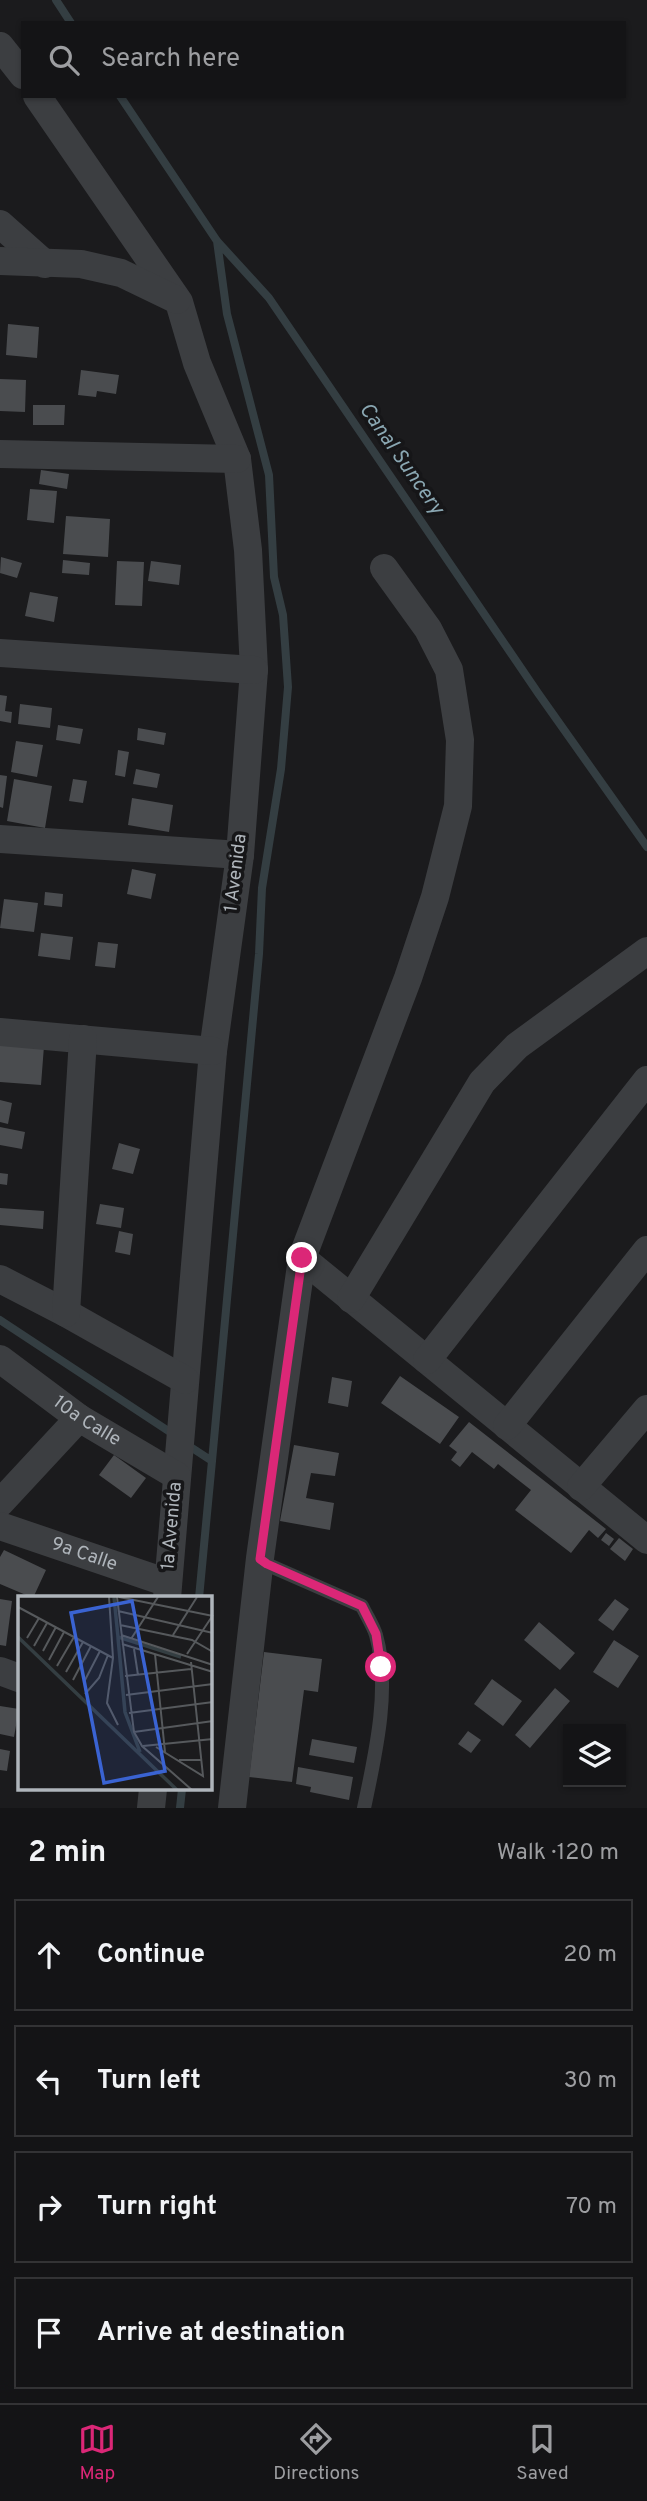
<!DOCTYPE html>
<html lang="en">
<head>
<meta charset="utf-8">
<style>
  body { margin:0; font-family:Overpass,sans-serif; background:#1d1d1f; color:#f1f3f6 }
  .controls { position:absolute; right:21px; bottom:21px; display:grid; overflow:hidden; border-radius:0px; box-shadow:0 2px 5px #0004 }
  .controls button { width:63px; height:63px; display:grid; place-items:center; padding:0; border:0; border-bottom:2px solid #333335; background:#141416; color:#f1f3f6; font:35px sans-serif }
  .stop { position:absolute; width:21px; height:21px; margin:-16px; border:5px solid #db2777; border-radius:50%; background:#fff }
  .stop.end { background:#db2777; border-color:#fff; box-shadow:0 2px 7px #0008 }
  .list { margin:0; padding:0; list-style:none }
  h2 { display:flex; justify-content:space-between; align-items:center; height:91px; margin:0; padding:0 28px; font-size:30px }
  h2 small { font-size:23px; font-weight:400; color:#9d9ea1 }
  .list li { display:grid; grid-template-columns:46px 1fr auto; gap:21px; align-items:center; box-sizing:border-box; height:112px; margin:0 14px 14px; padding:0 14px; border:2px solid #333335; border-radius:0px }
  .list b { display:block; font-size:26px; white-space:nowrap }
  .list em { font-size:23px; font-style:normal; color:#9d9ea1 }
  .icon { flex:none; width:38px; height:38px; fill:none; stroke:currentColor; stroke-width:2; stroke-linecap:round; stroke-linejoin:round }
  .map { position:relative; flex:none; width:647px; height:1808px; overflow:hidden }
  .search { position:absolute; background:#141416; box-shadow:0 2px 5px #0004; left:21px; right:21px; top:21px; height:77px; display:flex; align-items:center; gap:18px; box-sizing:border-box; padding:0 24px; border-radius:0px; color:#9d9ea1; font-size:26px }
  .sheet { height:595px; background:#141416 }
  nav { display:flex; justify-content:space-around; align-items:center; box-sizing:border-box; height:98px; border-top:2px solid #333335; background:#141416; font-size:19px; color:#9d9ea1 }
  nav a { display:grid; justify-items:center; gap:4px }
  nav .on { color:#db2777 }
  .map>svg:first-child { display:block }
</style>
</head>
<body>
<div class="map">
<svg width="647" height="1808" viewBox="0 0 647 1808">
  <rect width="100%" height="100%" fill="#1b1b1d"/>
  <g fill="none" stroke-linecap="round" stroke-linejoin="round">
    <path stroke="#343e42" stroke-width="8" d="M56,0L71,23
      M120,96L217,241L269,298L538,693L647,847
      M0,1320L176,1436
      M186,1444L212,1461L199,1598
      M212,1461L259,954L262,888L281,769L288,687L283,615L274,577L269,475L227,314L217,241
      M180,1808L182,1789"/>
  </g>
  <path fill="#4a4c4f" d="M8,324L39,327L37,358L6,355Z
    M81,370L119,375L116,394L97,391L96,397L78,395Z
    M0,379L26,380L25,412L0,411Z
    M33,405H65L64,425H33Z
    M41,470L69,474L67,489L39,484Z
    M30,489L57,491L54,523L27,520Z
    M66,516L110,519L108,557L63,554Z
    M1,557L22,563L17,578L0,573Z
    M63,560L90,563L89,575L62,573Z
    M117,561L144,562L142,606L115,605Z
    M151,561L181,565L179,585L148,581Z
    M30,592L58,597L54,622L25,616Z
    M0,695L7,696L5,711L12,712L11,723L0,721Z
    M20,704L52,708L50,728L18,724Z
    M58,725L83,729L80,744L56,740Z
    M138,728L166,733L164,745L137,740Z
    M16,741L43,745L37,777L11,772Z
    M118,750L129,752L125,777L115,775Z
    M136,769L160,774L157,788L133,784Z
    M0,775L7,776L3,808L0,807Z
    M14,779L52,786L45,828L7,821Z
    M73,779L87,781L83,803L69,801Z
    M132,798L173,805L169,832L128,825Z
    M132,869L156,874L151,899L127,894Z
    M45,892L63,894L62,907L44,905Z
    M4,899L38,903L34,932L0,928Z
    M41,933L73,937L70,960L38,956Z
    M98,942L118,944L115,968L95,966Z
    M0,1043L44,1046L41,1085L0,1082Z
    M0,1100L12,1103L8,1124L0,1122Z
    M0,1127L25,1132L22,1149L0,1145Z
    M119,1143L140,1149L133,1174L112,1169Z
    M0,1173L8,1174L7,1185L0,1184Z
    M100,1204L124,1208L121,1228L96,1224Z
    M0,1208L44,1211L43,1229L0,1225Z
    M119,1231L133,1234L130,1255L115,1252Z
    M400,1376L459,1417L440,1444L381,1403Z
    M332,1377L352,1381L348,1407L328,1403Z
    M469,1422L606,1529L598,1538L589,1530L571,1553L515,1510L531,1490L498,1464L494,1469L472,1452L460,1467L451,1460L457,1452L449,1446Z
    M294,1445L339,1453L335,1476L311,1473L306,1498L334,1503L330,1530L280,1521Z
    M114,1455L146,1478L131,1498L99,1475Z
    M606,1533L614,1539L609,1546L601,1540Z
    M619,1538L633,1549L625,1561L610,1549Z
    M4,1550L46,1570L33,1598L0,1584V1557Z
    M0,1599L12,1601L6,1646L0,1645Z
    M615,1599L629,1609L613,1631L598,1620Z
    M539,1622L575,1653L560,1670L524,1640Z
    M614,1640L639,1656L618,1688L593,1672Z
    M264,1652L322,1659L318,1692L304,1690L292,1782L249,1777Z
    M492,1679L522,1701L503,1726L474,1704Z
    M555,1688L570,1701L530,1748L515,1735Z
    M0,1706L19,1709L14,1737L0,1734Z
    M468,1731L481,1740L471,1753L458,1744Z
    M312,1739L357,1747L354,1763L309,1755Z
    M0,1749L10,1751L7,1771L0,1770Z
    M298,1767L353,1777L349,1800L310,1792L311,1787L296,1784Z"/>
  <g fill="none" stroke-linecap="round" stroke-linejoin="round">
    <path stroke="#3c3e41" stroke-width="14" d="M260,1558L266,1564L362,1606C366,1615 373,1625 376,1635C391,1688 375,1756 364,1808"/>
    <g stroke="#3c3e41" stroke-width="28">
      <path d="M0,46L23,75"/>
      <path d="M37,96L179,302L197,363L237,459L248,550L254,670L240,855L213,1051L167,1598"/>
      <path d="M0,224L45,264"/>
      <path d="M0,261L81,264L121,273L177,300"/>
      <path d="M0,454L237,459"/>
      <path d="M0,653L254,670"/>
      <path d="M0,839L240,855"/>
      <path d="M0,1032L213,1051"/>
      <path d="M302,1258L647,1540"/>
      <path d="M0,1279L66,1313L185,1380"/>
      <path d="M351,1299L482,1082L517,1046L647,951"/>
      <path d="M66,1313L83,1039"/>
      <path id="s1" d="M0,1359L79,1418L177,1476"/>
      <path d="M427,1360L647,1080"/>
      <path d="M507,1426L647,1250"/>
      <path d="M581,1487L647,1409"/>
      <path d="M0,1503L79,1418"/>
      <path id="s2" d="M0,1526L168,1583"/>
      <path d="M0,1671L19,1678"/>
      <path d="M151,1808L153,1789"/>
      <path d="M232,1808L260,1558L302,1258L408,978L435,897L458,806L460,740L449,670L428,629L384,568"/>
    </g>
  </g>
  <g fill="none" stroke-linecap="round" stroke-linejoin="round">
    <path stroke="#db2777" stroke-width="9" d="M302,1258L260,1559L267,1564L362,1606L376,1634L381,1667"/>
  </g>
  <g text-anchor="middle" dominant-baseline="central" stroke-width="7" stroke-linejoin="round" paint-order="stroke">
    <g font-size="19" fill="#afb5bb" stroke="#161618">
      <text transform="translate(236 873) rotate(-83)">1 Avenida</text>
      <text stroke="none"><textPath href="#s1" startOffset="107">10a Calle</textPath></text>
      <text transform="translate(172 1526) rotate(-85)">1a Avenida</text>
      <text stroke="none"><textPath href="#s2" startOffset="89">9a Calle</textPath></text>
    </g>
    <g font-size="21" font-style="italic" fill="#8aa7b2" stroke="#161618">
      <text transform="translate(401 459) rotate(55)">Canal Suncery</text>
    </g>
  </g>
  <g transform="translate(18 1596)">
    <rect width="194" height="194" fill="#1b1b1d"/>
    <path fill="none" stroke="#343e42" stroke-width="3.5" d="M96,1L100,41L163,61M0,41L159,194M100,42L107,116L122,156"/>
    <path fill="none" stroke="#56595c" stroke-width="2" d="M91,1L95,62L89,107L100,129M99,1L116,136L124,150L174,194M101,1L195,20M0,11L95,62M100,15L195,37M102,29L174,44L195,56M103,39L195,69M155,39L179,1M9,42L21,22M113,43L140,1M104,48L195,76M16,50L29,27M116,53L120,79M25,55L38,31M137,58L147,156M169,58L195,19M31,64L46,36M39,70L56,41M48,76L65,46M107,80L173,73M55,84L73,50M66,86L82,55M67,98L81,82L90,59M108,99L195,88M111,117L195,106M116,136L195,125M125,150L195,143M138,151L185,180L173,66M161,164H184"/>
    <path fill="#3a63d2" fill-opacity="0.15" stroke="#3a63d2" stroke-width="3.5" d="M114,5L147,175L86,187L53,17Z"/>
    <rect width="194" height="194" fill="none" stroke="#afb5bb" stroke-width="3.5"/>
  </g>
</svg>
<div class="controls">
<button><svg class="icon" aria-label="layers" viewBox="0 0 24 24"><path d="M12 4l9 5-9 5-9-5zM3 14l9 5 9-5"/></svg></button>
</div>
<div class="stop" style="left:381px;top:1667px"></div>
<div class="stop end" style="left:302px;top:1258px"></div>
<div class="search"><svg class="icon" aria-label="search" viewBox="0 0 24 24"><circle cx="10" cy="10" r="6"/><path d="M15 15l6 6"/></svg>Search here</div>
</div>
<section class="sheet">
<h2>2 min<small>Walk · 120 m</small></h2>
<ul class="list">
<li><svg class="icon" aria-label="ahead" viewBox="0 0 24 24"><path d="M12 20V5M6 11l6-6 6 6"/></svg><div><b>Continue</b></div><em>20 m</em></li>
<li><svg class="icon" aria-label="left" viewBox="0 0 24 24"><path d="M17 20v-9H6M10 6l-5 5 5 5"/></svg><div><b>Turn left</b></div><em>30 m</em></li>
<li><svg class="icon" aria-label="right" viewBox="0 0 24 24"><path d="M7 20v-9h11M14 6l5 5-5 5"/></svg><div><b>Turn right</b></div><em>70 m</em></li>
<li><svg class="icon" aria-label="arrive" viewBox="0 0 24 24"><path d="M6 21V4h12l-3 4 3 4H6"/></svg><div><b>Arrive at destination</b></div></li>
</ul>
</section>
<nav>
<a class="on"><svg class="icon" aria-label="map" viewBox="0 0 24 24"><path d="M3 6l6-2 6 2 6-2v14l-6 2-6-2-6 2zM9 4v14M15 6v14"/></svg>Map</a>
<a><svg class="icon" aria-label="directions" viewBox="0 0 24 24"><path d="M12 3l9 9-9 9-9-9zM9 14v-3h6M13 9l2 2-2 2"/></svg>Directions</a>
<a><svg class="icon" aria-label="saved" viewBox="0 0 24 24"><path d="M7 4h10v16l-5-4-5 4z"/></svg>Saved</a>
</nav>
</body>
</html>
